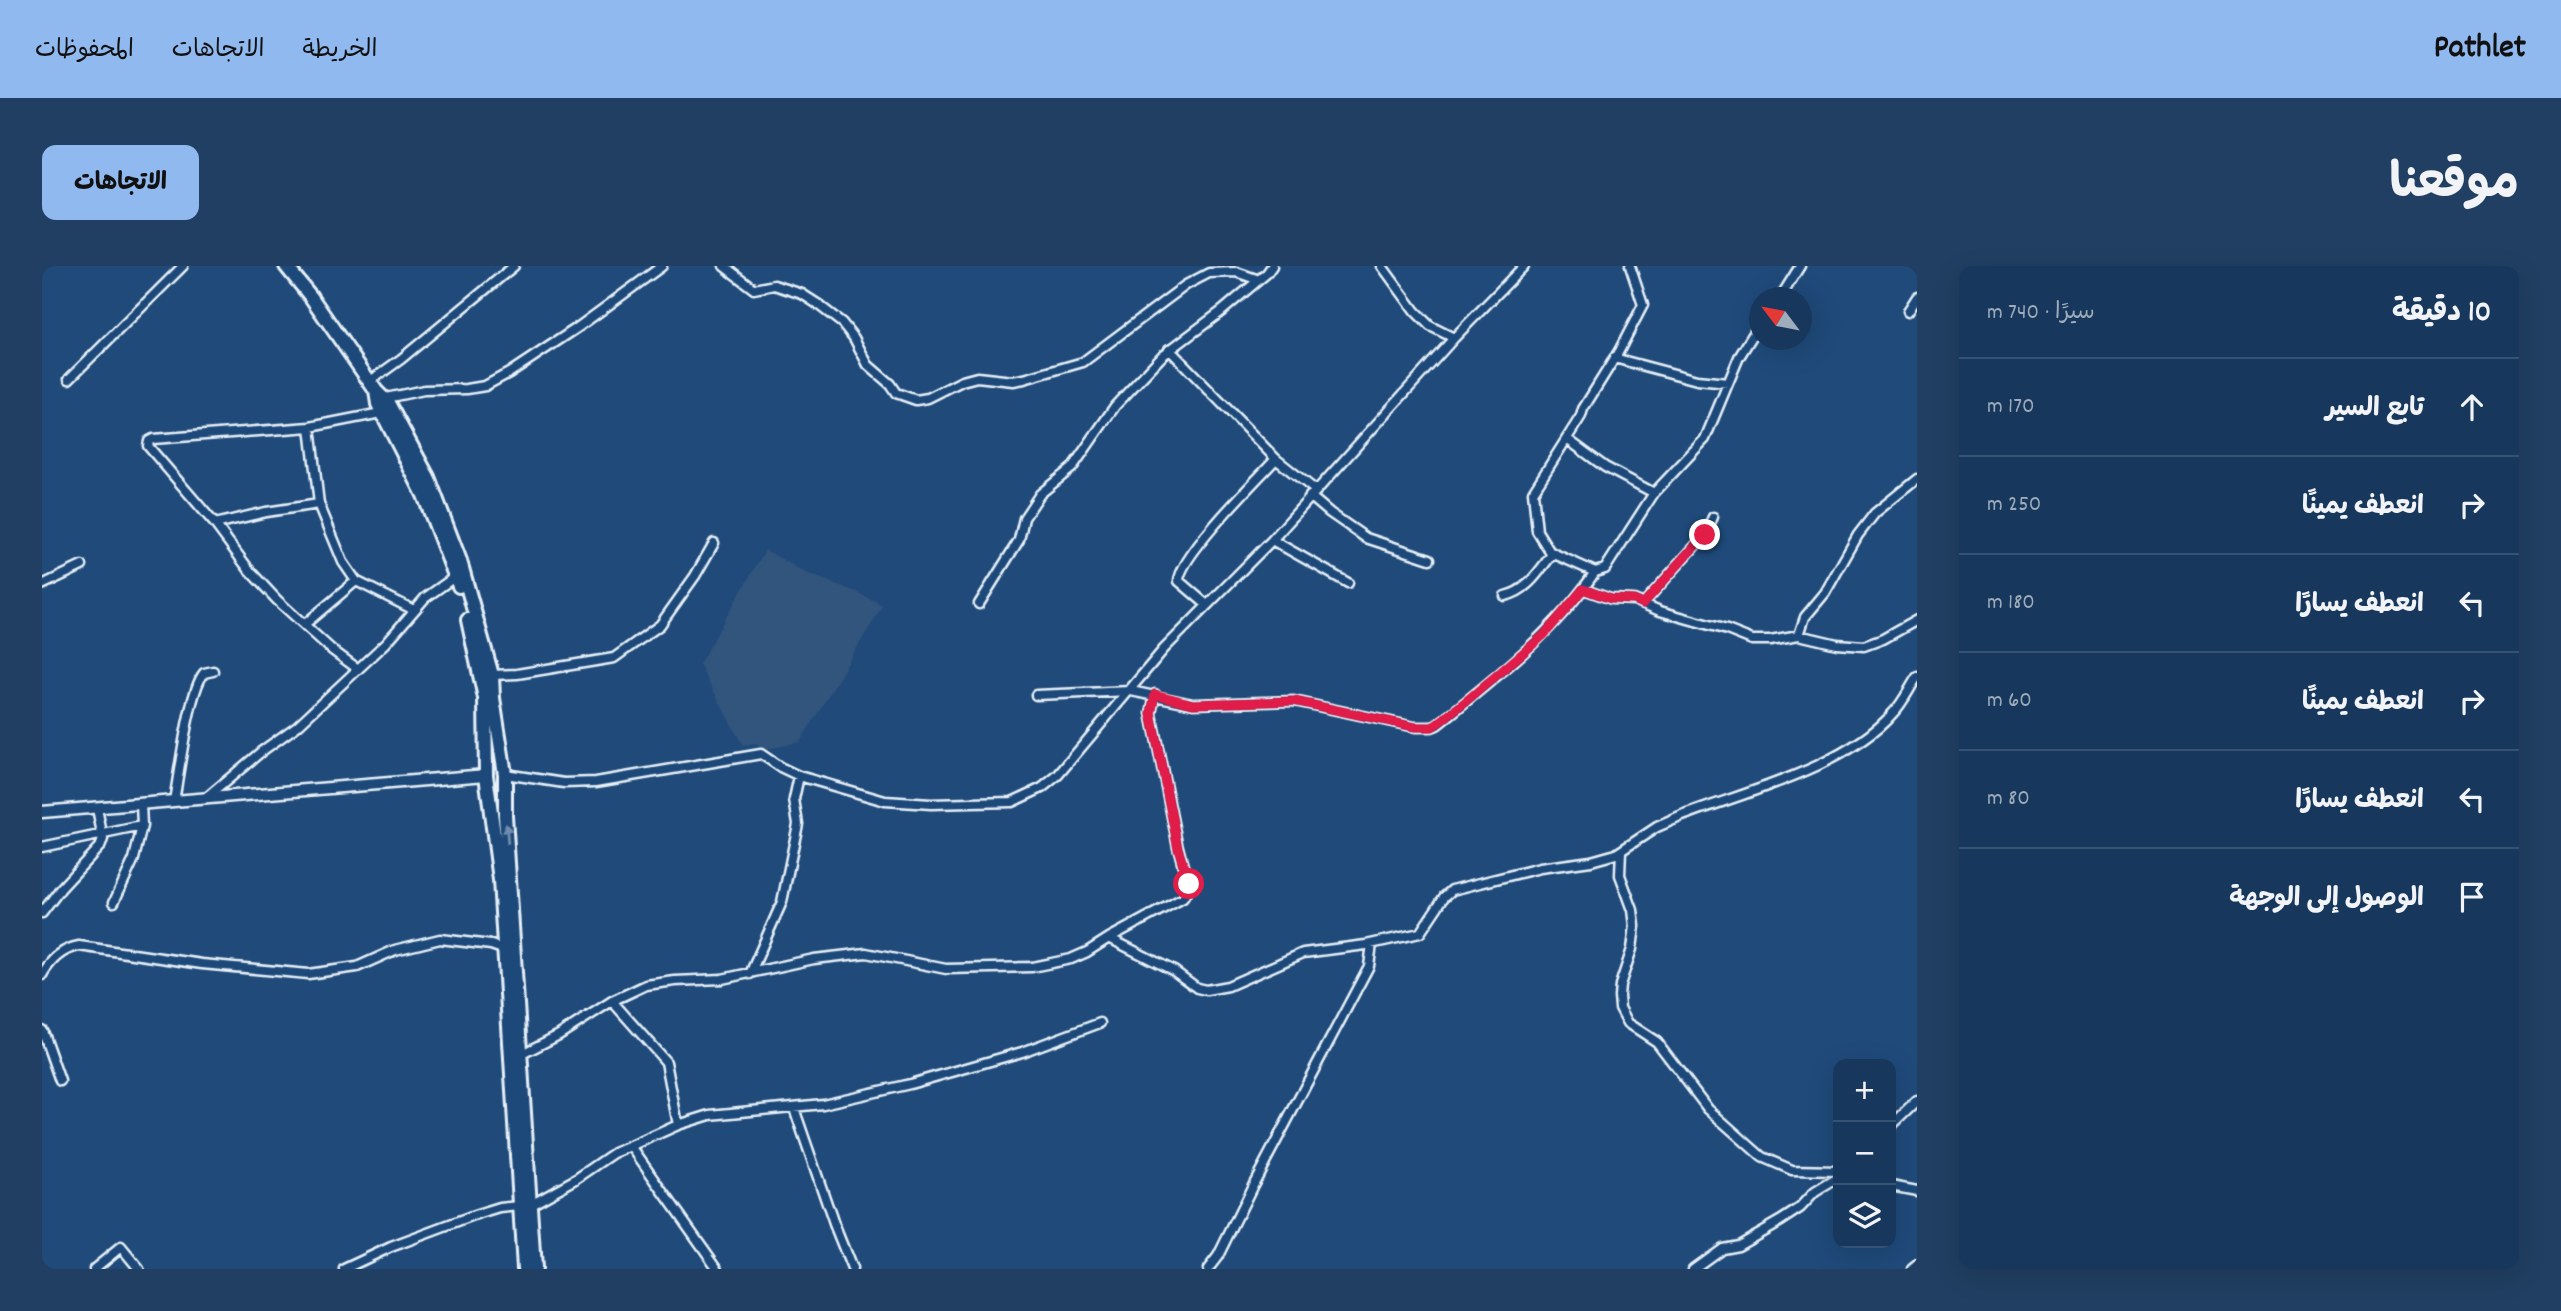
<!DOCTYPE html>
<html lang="ar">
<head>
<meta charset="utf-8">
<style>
  body { margin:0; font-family:Dekko,"Playpen Sans Arabic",sans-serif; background:#203f62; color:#f1f3f6; direction:rtl }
  .controls { position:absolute; right:21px; bottom:21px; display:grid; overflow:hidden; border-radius:14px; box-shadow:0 7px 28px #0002 }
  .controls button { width:63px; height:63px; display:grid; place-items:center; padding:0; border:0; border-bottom:2px solid #365272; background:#17385c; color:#f1f3f6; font:35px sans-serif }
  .compass { position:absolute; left:1707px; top:21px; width:63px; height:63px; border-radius:50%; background:#17385c; box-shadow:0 7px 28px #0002; rotate:302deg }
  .stop { position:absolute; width:21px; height:21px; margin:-16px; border:5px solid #e11d48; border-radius:50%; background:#fff }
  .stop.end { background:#e11d48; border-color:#fff; box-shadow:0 2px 7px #0008 }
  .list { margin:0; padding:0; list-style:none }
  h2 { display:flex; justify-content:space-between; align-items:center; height:91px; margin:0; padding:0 28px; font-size:30px }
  h2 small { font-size:23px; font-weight:400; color:#9eacbb }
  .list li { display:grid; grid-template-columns:46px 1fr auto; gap:21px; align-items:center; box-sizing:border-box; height:98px; padding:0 28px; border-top:2px solid #365272 }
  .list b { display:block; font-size:26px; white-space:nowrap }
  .list em { font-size:23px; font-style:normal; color:#9eacbb }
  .icon { flex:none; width:38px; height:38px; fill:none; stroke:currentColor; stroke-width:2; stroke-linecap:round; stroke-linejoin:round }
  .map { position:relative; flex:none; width:1875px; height:1003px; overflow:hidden; direction:ltr; border-radius:14px }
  header { display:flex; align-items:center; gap:42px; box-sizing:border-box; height:98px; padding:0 35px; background:#90b9f0; color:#111 }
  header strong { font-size:33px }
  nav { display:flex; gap:38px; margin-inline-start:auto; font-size:24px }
  .intro { display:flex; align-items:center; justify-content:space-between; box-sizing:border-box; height:168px; padding:0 42px }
  h1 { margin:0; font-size:49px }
  .button { padding:18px 32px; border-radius:14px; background:#90b9f0; color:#111; font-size:24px; font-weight:700 }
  main { display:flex; gap:42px; padding:0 42px }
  aside { flex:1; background:#17385c; border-radius:14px; box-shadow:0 7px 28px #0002 }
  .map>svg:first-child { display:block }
</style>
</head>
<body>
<header>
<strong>Pathlet</strong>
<nav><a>الخريطة</a><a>الاتجاهات</a><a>المحفوظات</a></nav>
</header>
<div class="intro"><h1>موقعنا</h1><a class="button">الاتجاهات</a></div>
<main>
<aside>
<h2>10 دقيقة<small>سيرًا · 740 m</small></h2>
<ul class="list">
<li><svg class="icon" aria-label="ahead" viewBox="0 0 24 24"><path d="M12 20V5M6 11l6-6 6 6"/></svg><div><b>تابع السير</b></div><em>170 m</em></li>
<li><svg class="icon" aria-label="right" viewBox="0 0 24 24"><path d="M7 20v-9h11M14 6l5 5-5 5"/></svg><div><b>انعطف يمينًا</b></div><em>250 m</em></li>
<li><svg class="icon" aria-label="left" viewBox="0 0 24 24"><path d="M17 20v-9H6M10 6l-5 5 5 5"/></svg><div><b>انعطف يسارًا</b></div><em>180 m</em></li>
<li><svg class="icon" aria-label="right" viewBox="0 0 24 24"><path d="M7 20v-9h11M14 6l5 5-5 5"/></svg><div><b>انعطف يمينًا</b></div><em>60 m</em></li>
<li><svg class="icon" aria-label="left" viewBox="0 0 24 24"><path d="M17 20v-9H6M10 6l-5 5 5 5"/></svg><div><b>انعطف يسارًا</b></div><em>80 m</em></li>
<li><svg class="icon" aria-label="arrive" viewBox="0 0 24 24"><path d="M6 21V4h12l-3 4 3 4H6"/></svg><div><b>الوصول إلى الوجهة</b></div></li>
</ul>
</aside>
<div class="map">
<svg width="1875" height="1003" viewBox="0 0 1875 1003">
  <rect width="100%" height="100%" fill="#1f4a7a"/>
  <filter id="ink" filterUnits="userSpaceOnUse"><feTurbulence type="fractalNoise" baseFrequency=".0143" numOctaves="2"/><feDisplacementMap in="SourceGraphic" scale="14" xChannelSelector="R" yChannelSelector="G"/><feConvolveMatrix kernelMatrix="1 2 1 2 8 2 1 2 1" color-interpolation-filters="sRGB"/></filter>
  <g filter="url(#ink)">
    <path fill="#33547d" d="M723,284L764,307L812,325L841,339L758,476L721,484L714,477L701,480L657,398Z"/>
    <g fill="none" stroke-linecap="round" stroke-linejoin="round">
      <g stroke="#e8f1f8" stroke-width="13">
        <path id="minor" d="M682,0L712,23L732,19L760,28L774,37L800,57L812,72L826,99L848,118L854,127L874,134L886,132L920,115L935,111L971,115L982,113L1041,96L1144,19L1167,7L1194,6L1217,14
          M1340,0L1373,45L1388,60L1412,72
          M1738,32L1758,0
          M1866,45L1875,31
          M1127,83L1234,193L1273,224
          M1572,92L1655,114L1686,117
          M27,113L141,0
          M327,116L359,93L472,0
          M339,133L382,124L425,123L443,120L467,107L535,62L620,0
          M344,146L268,161L277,238L301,296L314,315L372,344
          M268,161L111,173L107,175L106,180L173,258L208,305L235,334L290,384L316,403
          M1525,173L1563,201L1612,227
          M1268,230L1288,247L1324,272L1388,293
          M173,258L224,246L277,238
          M1230,274L1306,317
          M1553,306L1508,286L1495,265L1491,226L1539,150L1541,143L1577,85L1601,39L1588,0
          M0,319L40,300
          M1541,323L1569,333L1592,334L1618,345L1685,364L1710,374H1728L1757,369L1795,378L1822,380L1841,373L1875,354
          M1463,330C1486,325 1497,305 1511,287
          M937,338L977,274L982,252L998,228L1030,202L1073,140L1120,90L1180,45L1225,7L1230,0
          M1601,338L1663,269L1671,251
          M1165,339L1137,315C1137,291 1214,214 1234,193
          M263,358L314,315
          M1757,369L1763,351L1783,327L1816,269L1833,247L1875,213
          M450,409L475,408L572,392L618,359L653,310L672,277
          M994,429L1089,425L1151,438L1252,435L1373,461H1390L1395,459C1452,413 1512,367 1553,306L1563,303L1612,227L1663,173L1697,91L1717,59
          M463,508L522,517L554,516L719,488L738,501L757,510L843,535L889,538L970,536L1000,522L1016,509L1122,383L1230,274L1412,72L1482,0
          M163,533L220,485L255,460L344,377L383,332L414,310
          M132,535C137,508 147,425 162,407L171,405
          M99,538L100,560
          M0,581L100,560L92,593L72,636
          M1579,585L1578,609L1591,644L1593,660L1590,683L1578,719L1577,730L1578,742L1586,757L1615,776L1666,843L1720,891L1750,904L1796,905
          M0,647L19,622L59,579L61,573L55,542
          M1067,672L1141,632L1147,622L1136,581L1109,447L1113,428
          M708,708L740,636L756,558L752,533L757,510
          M0,709C9,693 20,683 37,680L160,698L266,708L315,701L353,684L398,673L449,679L466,685
          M570,735L624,796L636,859
          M0,764L18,815
          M478,789L517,769L570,735L604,719L633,715L680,713L772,693L824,687L904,703L990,701L1029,693L1045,686L1067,672L1132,705L1155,722L1164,724L1186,720L1261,687L1324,679L1378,667L1402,631L1410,624L1498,602L1549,595L1574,588L1615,561L1638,551C1703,526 1805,501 1851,447C1861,437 1867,423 1875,411
          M752,842L792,958L810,1003
          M1849,860L1875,835
          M589,880L636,859L668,849L781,838L868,818L980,786L1058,757
          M1849,920L1875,925
          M52,1003L79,981L97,1003
          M302,1003L349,981L432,950L458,942L487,939L534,913L572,887L589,880L676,1003
          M1166,1003L1176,990L1211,919L1327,700L1330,678
          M1651,1003L1680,982L1696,979L1738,955L1758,942L1773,926L1796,912
          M1870,1003L1875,999"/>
      </g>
      <g stroke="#e8f1f8" stroke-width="15">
        <path id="major" d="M0,546L444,509"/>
      </g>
      <g stroke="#e8f1f8" stroke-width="18">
        <path id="highway" d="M244,0L269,31L334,125L346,137L386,211L418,295L450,409L451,432L463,508V550L492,1003
          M334,125L336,138L382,229L417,320
          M426,354L443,432L444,509L458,614L482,1003"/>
      </g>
      <use href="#minor" stroke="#1f4a7a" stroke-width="8"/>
      <use href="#major" stroke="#1f4a7a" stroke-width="10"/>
      <use href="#highway" stroke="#1f4a7a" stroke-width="12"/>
    </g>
    <defs><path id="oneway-solid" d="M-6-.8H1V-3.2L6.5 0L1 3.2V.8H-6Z" transform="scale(1.75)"/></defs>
    <use fill="#6f8dac" href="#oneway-solid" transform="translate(465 568) rotate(-95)"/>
  </g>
  <g fill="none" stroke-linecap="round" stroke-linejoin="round" filter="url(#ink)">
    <path stroke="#e11d48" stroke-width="9" d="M1147,618L1136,582L1109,447L1113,428L1151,438L1252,435L1373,461H1390L1395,458L1429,431L1502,369L1541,323L1569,333L1592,334L1601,338L1663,269"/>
  </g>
</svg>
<div class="controls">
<button>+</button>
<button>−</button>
<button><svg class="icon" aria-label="layers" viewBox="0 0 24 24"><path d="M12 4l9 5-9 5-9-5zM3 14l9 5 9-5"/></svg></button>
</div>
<svg class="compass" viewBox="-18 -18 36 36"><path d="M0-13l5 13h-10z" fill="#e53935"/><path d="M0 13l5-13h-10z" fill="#9eacbb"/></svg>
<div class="stop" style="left:1147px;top:618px"></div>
<div class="stop end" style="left:1663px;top:269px"></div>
</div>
</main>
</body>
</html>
